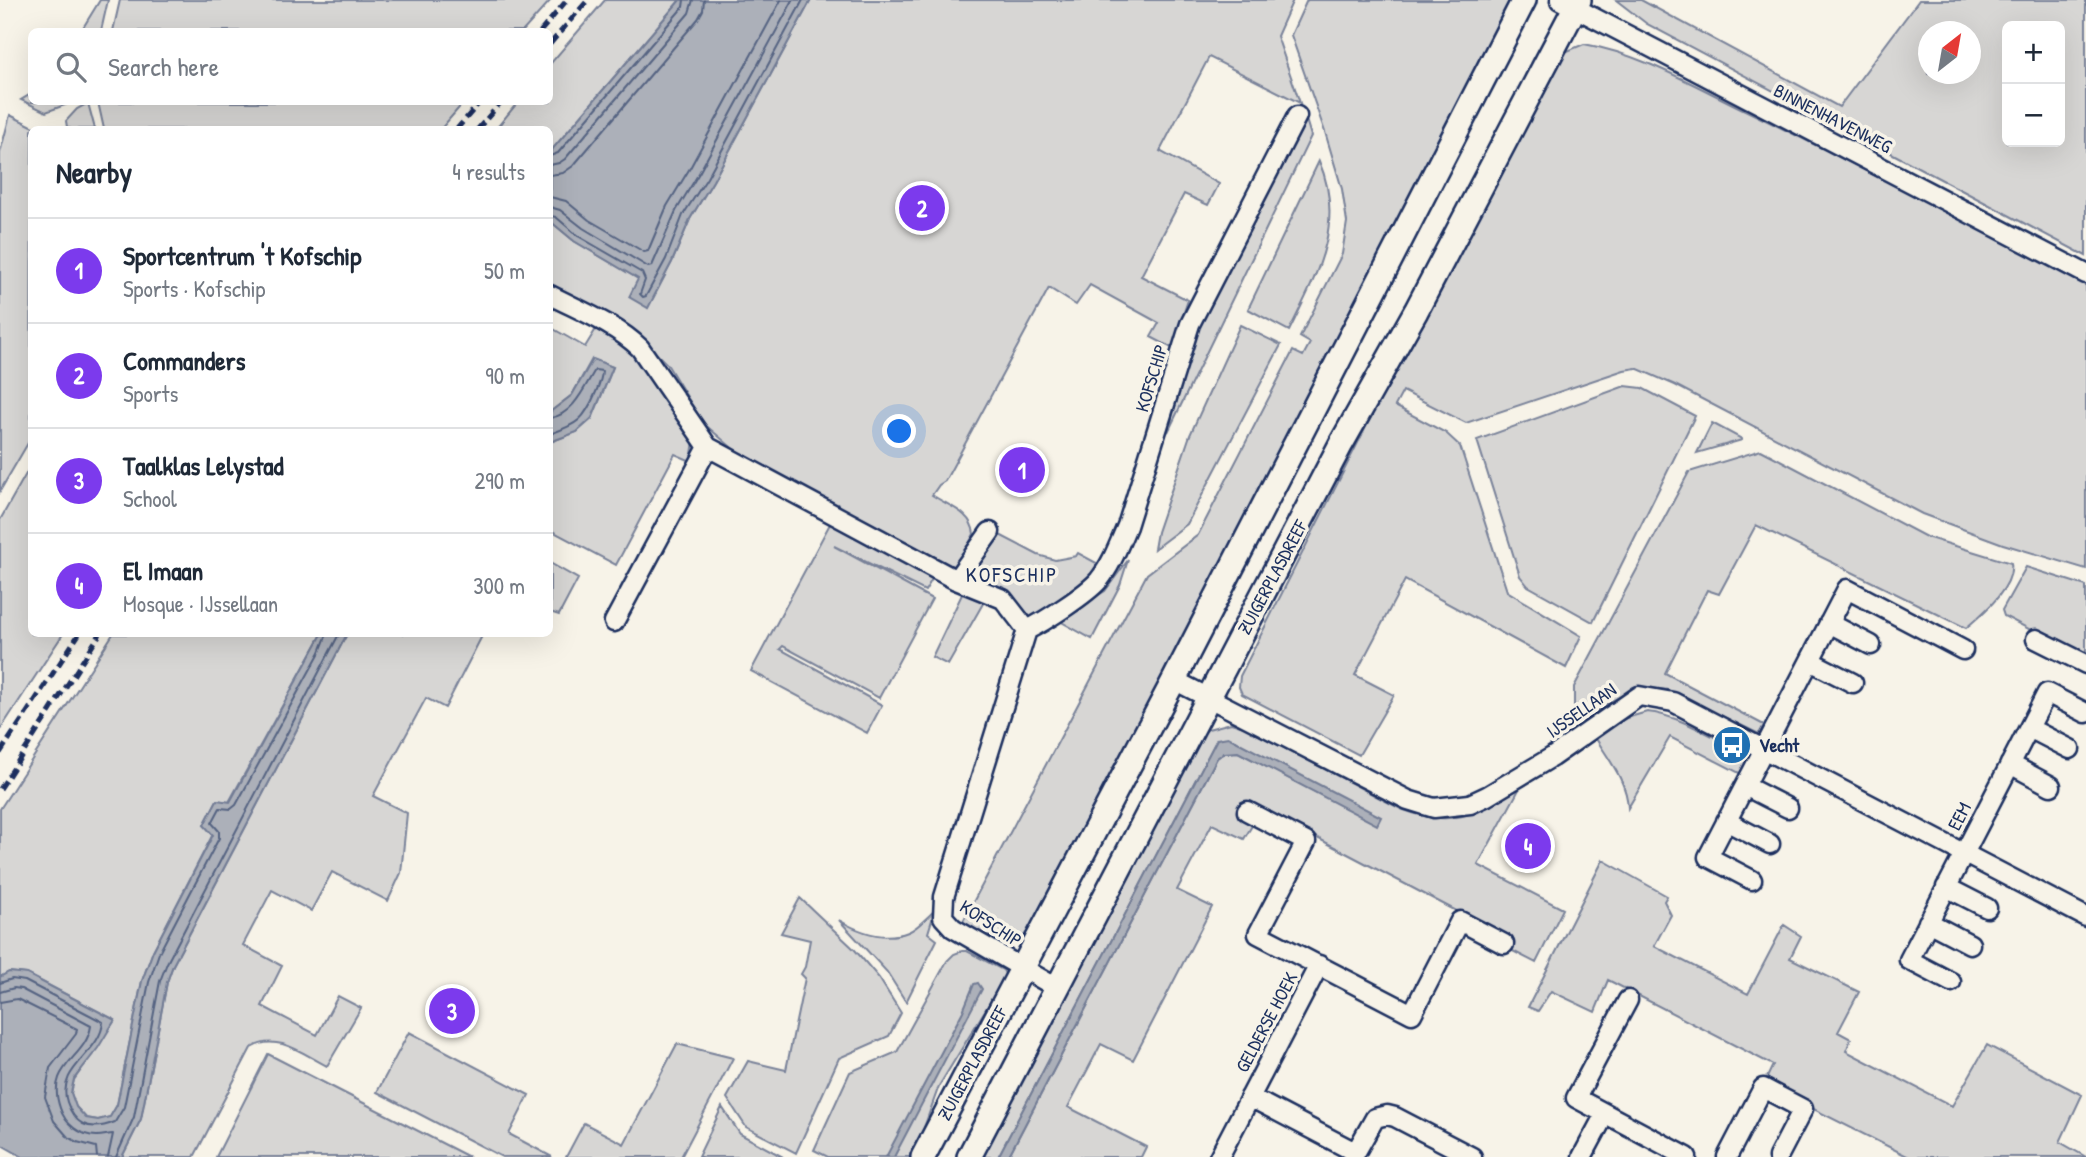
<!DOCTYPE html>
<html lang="en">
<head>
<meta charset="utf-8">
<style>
  body { margin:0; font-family:"Patrick Hand",sans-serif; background:#f6f6f7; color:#1f2937 }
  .controls { position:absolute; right:21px; top:21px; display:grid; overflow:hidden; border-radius:10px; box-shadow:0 7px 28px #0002 }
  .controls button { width:63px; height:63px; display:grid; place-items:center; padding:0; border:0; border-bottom:2px solid #e0e1e3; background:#fff; color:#1f2937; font:35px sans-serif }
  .compass { position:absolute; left:1918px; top:21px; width:63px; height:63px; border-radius:50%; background:#fff; box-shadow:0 7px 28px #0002; rotate:31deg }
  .you { position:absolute; left:900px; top:432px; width:24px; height:24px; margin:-18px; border:5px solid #fff; border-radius:50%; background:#1a73e8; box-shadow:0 0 0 10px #1a73e833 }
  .badge { display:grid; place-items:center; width:46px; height:46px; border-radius:50%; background:#7c3aed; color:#fff; font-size:23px; font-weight:700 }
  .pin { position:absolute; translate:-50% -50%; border:4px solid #fff; box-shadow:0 2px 7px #0006 }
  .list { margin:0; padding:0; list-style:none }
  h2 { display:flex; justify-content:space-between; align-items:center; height:91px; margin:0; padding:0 28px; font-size:30px }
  h2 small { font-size:23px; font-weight:400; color:#747a83 }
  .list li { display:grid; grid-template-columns:46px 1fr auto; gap:21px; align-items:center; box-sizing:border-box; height:105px; padding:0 28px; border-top:2px solid #e0e1e3 }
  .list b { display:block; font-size:26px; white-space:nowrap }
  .list p { margin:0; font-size:23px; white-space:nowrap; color:#747a83 }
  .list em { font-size:23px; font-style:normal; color:#747a83 }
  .icon { flex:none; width:38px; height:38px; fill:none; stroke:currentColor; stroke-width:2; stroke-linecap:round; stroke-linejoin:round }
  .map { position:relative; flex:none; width:2086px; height:1157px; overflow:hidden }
  .search { position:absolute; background:#fff; box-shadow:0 7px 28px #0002; left:28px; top:28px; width:525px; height:77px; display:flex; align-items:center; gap:18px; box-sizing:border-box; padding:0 24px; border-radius:10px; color:#747a83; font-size:26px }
  .panel { position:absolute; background:#fff; box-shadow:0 7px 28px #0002; left:28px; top:126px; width:525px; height:511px; border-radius:10px }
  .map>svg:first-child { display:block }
</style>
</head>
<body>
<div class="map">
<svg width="2086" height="1157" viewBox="0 0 2086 1157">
  <rect width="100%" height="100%" fill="#f7f3e8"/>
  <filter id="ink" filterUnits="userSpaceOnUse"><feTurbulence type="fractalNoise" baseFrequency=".0143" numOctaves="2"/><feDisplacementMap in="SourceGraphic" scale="14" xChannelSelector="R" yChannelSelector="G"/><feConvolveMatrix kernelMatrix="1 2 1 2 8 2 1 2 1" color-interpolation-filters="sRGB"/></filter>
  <g filter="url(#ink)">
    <path fill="#d7d6d4" stroke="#798299" stroke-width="2" fill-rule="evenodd" d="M100,0H108L101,31H81Z
      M120,0H551L523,31H113Z
      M605,0H680L550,152V130H495L518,102H550V64Z
      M811,0H1293L1277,36L1300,103L1209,57L1160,151L1219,184L1208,205L1184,194L1141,276L1188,300L1172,348L1151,337L1159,323L1090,285L1076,305L1049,288L945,481L939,485L932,495C948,506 972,512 974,534L956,568L737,452L703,423L667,364L644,341L550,287V221L574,241L639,279L648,307L672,262L690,219L713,181Z
      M1307,0H1512L1208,590L1027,932C1013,955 980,931 962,923L1147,574L1198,535L1293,351L1303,356L1310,343L1300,337L1342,254L1347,222L1342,189L1325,132L1291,35Z
      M1616,0H1641L1839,107L1919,0H2086V256L1647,24ZM2060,26V142H2007V26ZM1928,32H1970V74H1928Z
      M1584,44C1641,54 1693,85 1745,110C1860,166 1973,226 2086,285V569L2003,544L1922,514L1675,385L1636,368L1624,370L1466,423L1403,391L1395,406L1446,433L1460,446L1507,591L1581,636L1566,668L1405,580L1355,675L1394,695L1359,755L1242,694L1239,687L1240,676L1456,249L1550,72L1565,52Z
      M31,94L32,102H73L46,112L21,100Z
      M98,102H464L440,130L104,129Z
      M88,103L95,129H71L67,127L66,121L77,109Z
      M1304,113L1311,136L1168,432L1195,335Z
      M10,115L38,129L32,130L31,438L0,491V153Z
      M1319,161C1346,224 1316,276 1289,331L1248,309Z
      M1240,325L1281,345L1187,524L1154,549L1157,532L1190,435Z
      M550,327L585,347L596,329L620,342L639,360L694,441L691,461L675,454L616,565L550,530V442L577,432L592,419L613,367L592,359L572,395L550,412Z
      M1625,386L1642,388L1695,416L1593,622L1528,586L1520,576L1477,440Z
      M1712,423L1742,439V440L1697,453Z
      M1761,450L1926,537L2011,563C2015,587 1982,614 1966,628L1756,525L1719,594L1707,590L1665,673L1764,725L1759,734L1668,690C1633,683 1610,701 1583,721L1574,706V687L1689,472Z
      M31,465L32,634H63L0,730V520Z
      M832,520L935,574L925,591L834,546L932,599L879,698L783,646L780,649L882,705L867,733L751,671Z
      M994,532L1038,555L1055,560L1076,556L1078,553L1102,566L1079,587L1030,623C1024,599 990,589 970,578Z
      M1128,560L1120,585L1092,639L1058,620L1105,591Z
      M550,563L578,579L559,615L550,612Z
      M2026,567L2086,586V659L2004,616L2002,610Z
      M964,590L985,600L948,665L932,657Z
      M113,634H322L229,802L217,800L204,825L213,834L153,951L142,981L117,1105L110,1117L98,1120L86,1118L76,1107L71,1093L74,1080L115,1020L27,974L9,972L0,977V809Z
      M347,634H483L445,708L426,698L373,796L407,813L401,873L388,901L332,872L311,911L272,890L243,945L282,966L262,1006L317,1035L338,996L361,1008L327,1066C303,1054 277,1032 251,1048L194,1157H122L141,1119L167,982L173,965Z
      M1647,712C1677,714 1722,742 1750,755L1741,774L1670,737L1628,808C1627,781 1609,760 1595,737L1623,719Z
      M1231,723L1244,727L1401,809C1456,830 1476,813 1522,784L1478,865L1563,909L1536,963L1503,946L1508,938L1262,809L1244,839L1212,824L1177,890L1212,907L1133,1060L1101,1044L1068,1107L1146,1147L1141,1157H1008L1217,758L1224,753L1238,752L1377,824L1380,817L1217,739L998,1157H980L1198,739L1208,729Z
      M1603,860L1667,896L1664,901L1671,915L1654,946L1748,994L1784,925L1801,936L1790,958L1859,992L1838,1032L1851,1039L1846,1051L1952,1106L1987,1045L2082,1095L2060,1142L2086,1157H1909L1764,1084L1773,1065L1608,980L1595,1012L1551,991L1538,1011L1528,1007Z
      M800,898L855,950L879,978L901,1013L889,1036L839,1058L796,1153L746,1127L727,1098L748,1061L786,1070L805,978L801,974L805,967L810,940L781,933Z
      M935,910L928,933L937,940L906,1002L887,972L839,920C859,932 885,941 908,932C918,928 927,917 935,910Z
      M962,951H967L1003,970L1006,976L939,1086L922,1133L910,1157H828L814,1150L850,1072L897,1052L947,961L954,954Z
      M409,1032L529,1095L509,1134L552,1157H502L377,1092Z
      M677,1044L733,1058L681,1157H566L584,1123L624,1144Z
      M268,1054L469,1157H216Z
      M722,1107L740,1134L783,1157H698Z"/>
    <path fill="#acb0b9" stroke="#727c95" stroke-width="2" d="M680,0H811L713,181L690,219L672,262L648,308L629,297L638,279L574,241L550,221V152Z
      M593,359L613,367L592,418L577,432L550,442V412L572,395Z
      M322,634H347L173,965L167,982L141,1119L122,1157H23L0,1144V977L9,972L27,974L115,1020L98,1048L74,1079L71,1093L76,1107L86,1118L98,1120L110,1117L117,1105L142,981L153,951L213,835L204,825L217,800L230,802Z
      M1228,737L1381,817L1377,825L1238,752L1224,753L1217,758L1008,1157H998L1217,739Z
      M978,983L982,989L894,1157H886L963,1011L974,984Z"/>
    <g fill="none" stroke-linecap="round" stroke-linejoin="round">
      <path stroke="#556382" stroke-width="2" d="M550,156L558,153L683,7L684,0
        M550,165L559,163L565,159L689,13L693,0
        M550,175L563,173L573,166L698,19L703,10L704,0
        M550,197L566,201L589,220L644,252L648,251L667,206L690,168L781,0
        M550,207L560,210L583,228L648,267L652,266L676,211L699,173L793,0
        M550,216L556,217L578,236L642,273L645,280L640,294L643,297L646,296L666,259L683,215L707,178L803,0
        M550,418C573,415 584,388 595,370L602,371C602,378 599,385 596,392C584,420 578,424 550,434
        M0,983L12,979L25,981L103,1022C101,1053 56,1068 67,1102C70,1111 75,1120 83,1124C93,1129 105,1126 115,1122L124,1107L149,982L159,953L219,838V831L212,823L220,808L231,809L236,805L320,652L327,634
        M0,992L14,988L21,989L91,1026C86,1059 45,1065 60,1108C65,1124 80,1136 97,1136C103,1136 108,1134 113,1134L108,1157
        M0,1002L17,999L77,1029L76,1034L50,1068L45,1097L54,1121L67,1136L77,1142L96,1147L97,1157
        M116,1157L134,1117L160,981L167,963L339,634"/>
      <g stroke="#1b2f5e" stroke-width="23">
        <path id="minor" d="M1560,0L2086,274
          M550,295C581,311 615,324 640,348L708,447L956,580L1003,599L1027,630
          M956,580L990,532
          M614,622L708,447
          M1829,623L1871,645
          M2036,639L2086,664
          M1810,661L1853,683
          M1174,680L1408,800L1434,808L1470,804L1487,796L1552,757L1639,696L1673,702L2086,917
          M2029,728L2070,749
          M2010,764L2051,786
          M1745,786L1788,808
          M1247,811L1306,842L1258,934L1412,1014L1460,921L1504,944
          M1726,821L1770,844
          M1752,880L1708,857L1847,589L1963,650
          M1946,887L1987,908
          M1928,922L1970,944
          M1951,982L1909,960L2047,693L2086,713
          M1057,988L953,928L943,917L944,897L1027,630C1044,622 1087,594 1099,580C1112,564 1119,544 1127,526L1190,324L1297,116
          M1628,1000L1576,1098L1687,1157
          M1250,1097L1355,1152
          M1219,1157L1319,965
          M1353,1157L1375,1118L1387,1115L1395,1117L1472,1157
          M1582,1157L1605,1114
          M1727,1157L1763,1088L1803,1109L1778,1157"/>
      </g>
      <g stroke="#1b2f5e" stroke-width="28">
        <path id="major" d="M923,1157L1174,680L1524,0
          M969,1157L1341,444L1416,311L1579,0"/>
      </g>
      <use href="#minor" stroke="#f7f3e8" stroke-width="18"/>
      <use href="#major" stroke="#f7f3e8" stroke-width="23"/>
      <path stroke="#1b2f5e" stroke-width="5" stroke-dasharray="10 5" stroke-linecap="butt" d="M540,32L567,0
        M550,44L588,0
        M456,130L480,102
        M477,130L501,102
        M0,753L79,634
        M0,789L100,634"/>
    </g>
  </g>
  <defs>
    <g id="bus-disc" transform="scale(2.0125)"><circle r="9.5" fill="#1f6fb2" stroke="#f7f3e8"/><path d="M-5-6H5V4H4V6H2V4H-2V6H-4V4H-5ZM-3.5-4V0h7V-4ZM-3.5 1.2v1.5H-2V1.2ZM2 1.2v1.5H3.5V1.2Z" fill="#fff"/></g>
  </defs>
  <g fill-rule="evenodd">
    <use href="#bus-disc" x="1732" y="745"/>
  </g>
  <g text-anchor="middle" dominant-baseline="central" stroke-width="7" stroke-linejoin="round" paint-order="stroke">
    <g font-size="19" fill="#1b2f5e" stroke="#f7f3e8">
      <text transform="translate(1833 118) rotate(27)">BINNENHAVENWEG</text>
      <text transform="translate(1151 378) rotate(-73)">KOFSCHIP</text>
      <text transform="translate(1272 577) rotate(-62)">ZUIGERPLASDREEF</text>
      <text transform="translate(1581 710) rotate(-35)">IJSSELLAAN</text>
      <text transform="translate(1959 816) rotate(-63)">EEM</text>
      <text transform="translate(991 923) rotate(33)">KOFSCHIP</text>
      <text transform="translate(1266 1022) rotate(-62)">GELDERSE HOEK</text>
      <text transform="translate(972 1063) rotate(-62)">ZUIGERPLASDREEF</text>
    </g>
    <g font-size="19" font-weight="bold" fill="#1b2f5e" stroke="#f7f3e8" text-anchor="start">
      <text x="1759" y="745">Vecht</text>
    </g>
    <g font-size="21" letter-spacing="2" fill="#1b2f5e" stroke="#f7f3e8">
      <text x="1012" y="574">KOFSCHIP</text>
    </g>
  </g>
</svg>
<div class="controls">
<button>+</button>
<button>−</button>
</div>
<svg class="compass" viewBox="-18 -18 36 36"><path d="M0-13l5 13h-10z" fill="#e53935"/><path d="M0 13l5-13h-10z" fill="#747a83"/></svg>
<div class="you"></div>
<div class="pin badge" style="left:1022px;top:470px">1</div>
<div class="pin badge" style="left:922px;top:208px">2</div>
<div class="pin badge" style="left:452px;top:1011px">3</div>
<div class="pin badge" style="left:1528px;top:846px">4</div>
<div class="search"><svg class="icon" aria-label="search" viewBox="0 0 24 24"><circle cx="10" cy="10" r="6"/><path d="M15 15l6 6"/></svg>Search here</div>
<section class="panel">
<h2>Nearby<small>4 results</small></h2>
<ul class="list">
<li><span class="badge">1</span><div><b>Sportcentrum 't Kofschip</b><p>Sports · Kofschip</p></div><em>50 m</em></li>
<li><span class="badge">2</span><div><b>Commanders</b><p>Sports</p></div><em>90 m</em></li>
<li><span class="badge">3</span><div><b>Taalklas Lelystad</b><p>School</p></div><em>290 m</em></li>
<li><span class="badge">4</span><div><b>El Imaan</b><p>Mosque · IJssellaan</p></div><em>300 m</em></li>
</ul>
</section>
</div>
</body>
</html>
